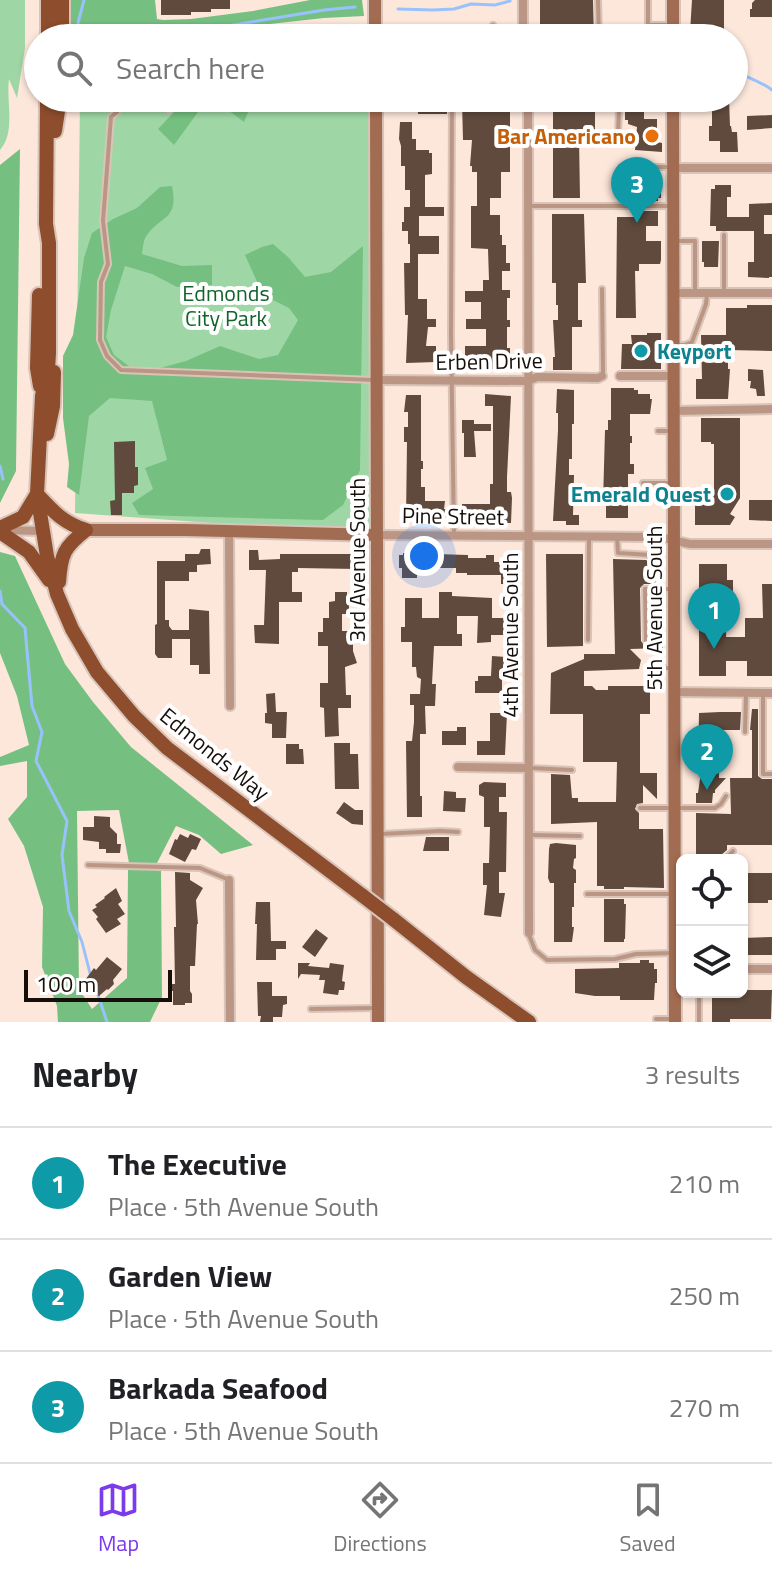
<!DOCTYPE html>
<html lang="en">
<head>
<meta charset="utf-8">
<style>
  body { margin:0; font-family:"Titillium Web",sans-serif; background:#f6f6f6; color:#202124 }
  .controls { position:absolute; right:24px; bottom:24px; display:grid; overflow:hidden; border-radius:12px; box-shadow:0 2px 6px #0004 }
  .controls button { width:72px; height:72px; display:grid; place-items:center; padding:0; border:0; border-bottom:2px solid #e0e0e0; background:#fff; color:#202124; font:40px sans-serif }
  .scale { position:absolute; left:24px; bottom:20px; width:148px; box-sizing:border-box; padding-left:8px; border:4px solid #160e09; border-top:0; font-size:22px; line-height:28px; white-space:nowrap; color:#160e09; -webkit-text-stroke:6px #fff; paint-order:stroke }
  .you { position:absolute; left:424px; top:556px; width:28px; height:28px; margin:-20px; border:6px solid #fff; border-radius:50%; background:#1a73e8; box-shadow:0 0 0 12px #1a73e833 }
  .badge { display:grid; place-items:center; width:52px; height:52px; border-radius:50%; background:#7c3aed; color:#fff; font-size:26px; font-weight:700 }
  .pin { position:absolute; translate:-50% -66px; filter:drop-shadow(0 2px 4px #0008) }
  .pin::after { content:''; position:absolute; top:42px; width:28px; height:24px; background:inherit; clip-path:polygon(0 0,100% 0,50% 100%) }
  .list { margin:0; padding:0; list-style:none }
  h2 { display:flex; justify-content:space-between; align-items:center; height:104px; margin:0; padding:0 32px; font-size:34px }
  h2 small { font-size:26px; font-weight:400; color:#757577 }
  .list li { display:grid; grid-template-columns:52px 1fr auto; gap:24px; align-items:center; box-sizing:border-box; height:112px; padding:0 32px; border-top:2px solid #e0e0e0 }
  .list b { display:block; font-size:30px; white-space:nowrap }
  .list p { margin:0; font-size:26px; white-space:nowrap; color:#757577 }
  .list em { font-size:26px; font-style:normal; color:#757577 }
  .icon { flex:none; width:44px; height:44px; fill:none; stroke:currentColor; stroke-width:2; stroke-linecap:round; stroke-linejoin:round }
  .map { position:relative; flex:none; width:772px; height:1022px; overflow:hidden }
  .search { position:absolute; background:#fff; box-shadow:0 2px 6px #0004; left:24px; right:24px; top:24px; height:88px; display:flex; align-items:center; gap:20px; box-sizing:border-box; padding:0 28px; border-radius:44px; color:#757577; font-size:30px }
  .sheet { height:440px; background:#fff }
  nav { display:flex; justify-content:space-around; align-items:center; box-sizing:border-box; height:112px; border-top:2px solid #e0e0e0; background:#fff; font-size:22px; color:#757577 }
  nav a { display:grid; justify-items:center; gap:4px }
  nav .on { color:#7c3aed }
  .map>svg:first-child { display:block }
</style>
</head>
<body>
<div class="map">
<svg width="772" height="1022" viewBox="0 0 772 1022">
  <rect width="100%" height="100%" fill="#fde7db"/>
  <path fill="#9ed7a5" d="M0,0H25V48L17,98L9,79C6,102 16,132 0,150Z
    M80,98H376V535L75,513Z"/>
  <path fill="#75c081" d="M71,0H155L157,19L163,20L191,19L253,11L310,0H362L364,16L324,18L224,29L211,34L186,38H70Z
    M191,98H247L251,105L244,122L228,110L198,112L174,145L158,129L173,113Z
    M20,149L16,471L0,503V165Z
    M172,186C179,220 161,215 147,235C143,240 143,248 142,254L182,266L212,265V285L177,287L152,274L125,266L111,310L106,337L114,355L130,367L160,368L186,361L220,346L259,359L278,355L298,320L289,308L263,295L245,255L262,247L273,244L288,257L305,277L331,272L363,246L360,470L343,505L323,520L139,515L132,503L153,489L145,468L167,460L152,401L110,398L89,416L79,495L67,487L69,464L63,418V356L73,335L84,258L92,233L113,219L137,208L160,187Z
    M0,552L15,556L65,664L93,702L131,747L253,845L221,854L199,835L176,826L157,863H129L119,810L77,811L79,989L92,1009L127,978L128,870L161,869L162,997L150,1022H58L57,1006L42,967L43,907L24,846L8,819L27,797V761L0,766V757L29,745L17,696L0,653Z"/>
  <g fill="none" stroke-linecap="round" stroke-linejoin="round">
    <path stroke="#99c2fc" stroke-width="3" d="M398,9L433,10L454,9L471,4L495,5L510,1
      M80,38L78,23L84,0
      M111,38L136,29L162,31L194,27L227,26L324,10L355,7
      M697,38H709
      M734,51L738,60L735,71C746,77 764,83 772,90
      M0,466L3,479
      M0,591L2,604L25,628L32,706L42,732L36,761L67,821L62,855L69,911L82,942L91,977
      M97,992L107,1022"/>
  </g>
  <path fill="#604a3d" d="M161,0H230V9H211V12H191V15H161Z
    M540,0H593L594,38H540Z
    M692,0H724V33L690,32Z
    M755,0H772V17H750V9H752V3Z
    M437,27H473L476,28V38H434V28Z
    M418,98H437V101L447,102V114H418Z
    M615,98H644V119H657V142L662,143V152L635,150L637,127L628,124V120H625V109L620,104L615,106Z
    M712,98H729L730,126H731L732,132H737L738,152H720V141H709V126H712Z
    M501,100H510V172H501V198H490V215H500V235H502V245H506V263H510V271H502V290H510V298H507V320H510V327H507V348H510V369H485V358H465V346H486V329H466V319H481V302H465V291H483V280H489L488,249L471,248V206H477V172H472V166H470L472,140H463L462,102L496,103Z
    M579,100H588L589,103H595V134H589V137H579L580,198H553V102Z
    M772,115V128L747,130V116Z
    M400,122H412V139H416V150H429V153H432V174L425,175V207H444V216H419V236H439V254H418V299H427V319H436V327H428L426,346H436V362L406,363L408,315H405L404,263H410V244H408V231H402V222H404V207H410V190H405V166H401V146L399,139Z
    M631,185H661V198H658V201H640V198H631Z
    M715,185H731V197H727V217H749V204L772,203V215H764V234H772V277H769V278L748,277V262H754V231H716V226H710L711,189H715Z
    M640,211H658V226H646V241H661V260L660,264H639V271H635L636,318H616L617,217H640Z
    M552,214H584L586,283H578V320H582V327H572V370H553V357H555L553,320H558V305H556V283H552Z
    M702,241H719L718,267H704V262H702Z
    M747,305H772V351L728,350V369H730L728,399H696V379H702L701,335H726V308H747Z
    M647,333H661V369H621L622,344H632L631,335H647Z
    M748,369L763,370L765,396H757L756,389L750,388L751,381H748Z
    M611,388H634V390H638V394H650V399H652L650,414H630V436H632V443H630V464H634V474H628V494H630V502H628V518H606V502H603L605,430H608V420H611Z
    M557,389L574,390V424H572V459H569V475H574L573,515H579V525H566V521H553L558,430V413H556Z
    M485,394L511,396L507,477V492H511L512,498L511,523H491V519L459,518V509H462V504H490V484H493V406H485Z
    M406,395H421V461H423V469H421V487H425V501H445L444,509H449V517L406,519L407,442H404V427H408V412H404Z
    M701,418H740V498L730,514L735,517L730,525H695V500H709L714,493V444H711V442H701Z
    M462,420H474V424H491V431H474L476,457H464V433H462Z
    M135,441V467H138V485L134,486V493H122V515H111L110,501L115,500L114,442Z
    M749,500H772V521L749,520Z
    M201,549H210L211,564L197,565V572H189V581H165V620H169V626L172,630H189V609L209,611L210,674H199V665H190V639H172V658H158L155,654V625L157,624V561H185V554H199Z
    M249,550H258L259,560L280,559V554H357V569L298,568V572H292V592H302V602H279V644L255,643L254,625H264L266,570H249Z
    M403,553L468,555V558H486V555H494V562H510V584H501V575H467V573H456V568H417V578H402V568H399V555H403Z
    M546,554H583V646L547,647Z
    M613,559L646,560L649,562H656V584H644L640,588L641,641L645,646L649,645L651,642L650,594H663V648L630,649L641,660L639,669L584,671V686H592L596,690H608V686H646L650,690V714H640V773H657V799L643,785V803L637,804L635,809L639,813V829H663L664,888L624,887V889H604V886H597V822L551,824V774L570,775L572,798H578V802H616L617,762H583V714H550L551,673L584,659V654H615Z
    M699,564H727V580H733V603H727L726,637H745V618H763L762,584H772V676H747V661H726V676H699Z
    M335,592H347V605H349V609L353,614H342V631H353V651L357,663L345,667L346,695H351V708H338L339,736L325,737L324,708L320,707V683H328V646H318V632H323V618H329V602L335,601Z
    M439,592H452V596L492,598V618H507V635H491V642L477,643L478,616H457V634H462V646H434L432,684H436L435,706H425L426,734H420V796H422V817H407L406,741H412L414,722V705H410V694H420L421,679L417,677L416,667H412V642H401V627H405V598H422V618H439Z
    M492,656L506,657L505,668H502V693H475V681H478V676H491Z
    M275,693L276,712H287L286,738H272V724L265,723V713H267L266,694Z
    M752,709H758V776L762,779H772V845H727V850L721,855V857L696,858V813L731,814L730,778H752V730H750Z
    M720,712H741L740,730H720L719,778H726L715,790V793H713L712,803H696V793H698L701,772L698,769L699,713Z
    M490,713H507L505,755H477V741H490Z
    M457,727H466V745H442V731H457Z
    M334,743H350V754H358L359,789H335Z
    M286,744H299V749H303L304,764H286Z
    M484,782L506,783V797H499V812H507L506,872H499V893H505L501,917L484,915L487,885H483V863H489L490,827H484V797L479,795V785Z
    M444,791L456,792V798H466L465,812L443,811Z
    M344,802L355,810H363V825L352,824L336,813Z
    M94,816L110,817V827L117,834V844H121L120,853H106V849H99V842L83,840V827H94Z
    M180,834L188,838L190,834L201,839L196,850L192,849L185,862L169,854L175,839L177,840Z
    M426,837H449V851H423Z
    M556,843L576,845V858L574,859L573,868L576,870V883H574V907H572V927H574L572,942H554V883H550L548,878L549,849L550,844Z
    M175,872L190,873V880L203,888L196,900L198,924H197L195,966H190V991L192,994V1003H185V1005H173V991H171L172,984H175L174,927H176Z
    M744,873H772V900H768V903H742V876H744Z
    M116,888L122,901L118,904L125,914L117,919L121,924L106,933L96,919L98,917L92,910L97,907L95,905L105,898L104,897Z
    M604,899H624V904H626L625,939H624V942H604Z
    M256,902H270L271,941H286V949H276V960H256L257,924H255Z
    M316,929L328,938L315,957L302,947Z
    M772,937V955H742V938Z
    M107,957L122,969L113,980L114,984L108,990L107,989L99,996L92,991L93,989L85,980L94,968L96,970Z
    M640,960H649V963H654V969H657V983H655L654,1000H620V996H595L575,993V969L619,968V963H640Z
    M298,963H310L308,966L329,968L330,963L344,965L342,981L345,982L344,990H339L338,995L323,993L325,980H319L320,975L301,974L298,979Z
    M257,982H272V996H287V1004L283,1005L282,1017H273V1022H260L261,1016H258Z
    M742,990H772L771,1019H730V1022H712V992H742Z"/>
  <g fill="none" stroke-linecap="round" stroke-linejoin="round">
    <g stroke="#d8c4b9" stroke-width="8">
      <path id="lane" d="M598,0L599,38
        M648,0V25H671
        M493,25V38
        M229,38V35H328
        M452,98L451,335L454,536
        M169,110L185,98
        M117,112L111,117L103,221L108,264L101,282L100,340L107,356L121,370L374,380
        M618,134L619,109
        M656,167H670
        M531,206H670
        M676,241H695V293
        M602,289L603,371L602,376
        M724,293V235
        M676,345H685L692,342L706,304L707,294
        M658,431H671
        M643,483H673
        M617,537L618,553L651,555
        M588,640L589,538
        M646,641L645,589H671
        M660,668H672
        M763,694V774H772
        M745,732L746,695
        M531,768L572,770
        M640,808H715L721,804L726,796
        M381,834L440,831L458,832
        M531,835L580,836
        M725,860L733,851
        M88,865L200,868L227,879
        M587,894H672
        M529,935L535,950L547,960L615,959L636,954L674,953
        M311,1009L375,1008
        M656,1019H673
        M699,1022V992"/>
    </g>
    <g stroke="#d8c4b9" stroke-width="12">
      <path id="street" d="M523,38V0
        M528,98L529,933
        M673,168H772
        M673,293H772
        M620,376H673
        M377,380L528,381L537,377L598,378L602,376
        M674,411L772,409
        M1,530L42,531
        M229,531L230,706
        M376,535L659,537L690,544H772
        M674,692L772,693
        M458,767L529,768
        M229,880L230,1022
        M742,969H772"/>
    </g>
    <g stroke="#d8c4b9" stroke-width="16">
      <path id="secondary" d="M375,0V38
        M673,0V38
        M376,98L378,1022
        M673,98L675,1022
        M86,530H185L376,535"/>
    </g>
    <g stroke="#d8c4b9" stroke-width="18">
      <path id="primary" d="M48,38V0
        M62,38V0
        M47,98L46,224L49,243V353L48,369L42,396L37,494L47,556L57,594L72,629L97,672L134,716L167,748L363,896
        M55,131L60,98
        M39,295L37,368L40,386
        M47,434L53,406L54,372
        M37,494C53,511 63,523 86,530
        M0,528L23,517L37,494
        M0,532L29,552L49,580
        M59,582C61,554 64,547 86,530
        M393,919L466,977L529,1022"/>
    </g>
    <use href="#lane" stroke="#bc9684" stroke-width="4"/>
    <use href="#street" stroke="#bc9684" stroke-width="8"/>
    <use href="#secondary" stroke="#a26c52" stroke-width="12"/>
    <use href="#primary" stroke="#8e4d2c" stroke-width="14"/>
    <g stroke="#d8c4b9" stroke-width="18" stroke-linecap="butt">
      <path id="primary-bridge" d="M363,896L393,919"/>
    </g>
    <use href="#primary-bridge" stroke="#8e4d2c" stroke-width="14"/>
  </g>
  <circle fill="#e8710a" stroke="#fff" stroke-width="3" cx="652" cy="136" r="8"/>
  <g fill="#0f9aa8" stroke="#fff" stroke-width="3">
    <circle cx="641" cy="351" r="8"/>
    <circle cx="727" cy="494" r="8"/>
  </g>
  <g text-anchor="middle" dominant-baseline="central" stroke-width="8" stroke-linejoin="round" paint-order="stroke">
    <g font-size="22" font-weight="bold" fill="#c56008" stroke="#fff" text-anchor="end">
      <text x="636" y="136">Bar Americano</text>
    </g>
    <g font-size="22" fill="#11632a" stroke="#fff">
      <text x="226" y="293">Edmonds<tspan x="226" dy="25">City Park</tspan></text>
    </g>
    <g font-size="22" font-weight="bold" fill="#0d838f" stroke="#fff" text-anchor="start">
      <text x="657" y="351">Keyport</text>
      <text x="711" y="494" text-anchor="end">Emerald Quest</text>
    </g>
    <g font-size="22" fill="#160e09" stroke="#fff">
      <text transform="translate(489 361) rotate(-1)">Erben Drive</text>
      <text transform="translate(453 516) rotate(1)">Pine Street</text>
      <text transform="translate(357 560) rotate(-90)">3rd Avenue South</text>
      <text transform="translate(654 608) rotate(-90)">5th Avenue South</text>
      <text transform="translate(510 635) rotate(-90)">4th Avenue South</text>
      <text transform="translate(215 754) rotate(39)">Edmonds Way</text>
    </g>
  </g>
</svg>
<div class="controls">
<button><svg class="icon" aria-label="locate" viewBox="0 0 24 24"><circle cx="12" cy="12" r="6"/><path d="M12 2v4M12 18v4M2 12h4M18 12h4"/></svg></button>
<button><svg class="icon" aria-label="layers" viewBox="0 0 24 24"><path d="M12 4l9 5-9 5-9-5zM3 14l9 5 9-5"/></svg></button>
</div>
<div class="scale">100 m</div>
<div class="you"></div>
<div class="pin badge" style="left:714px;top:649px;background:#0f9aa8">1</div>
<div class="pin badge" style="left:707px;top:790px;background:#0f9aa8">2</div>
<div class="pin badge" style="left:637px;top:223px;background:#0f9aa8">3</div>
<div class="search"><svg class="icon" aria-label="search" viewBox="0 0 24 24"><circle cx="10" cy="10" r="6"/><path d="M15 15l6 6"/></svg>Search here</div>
</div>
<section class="sheet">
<h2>Nearby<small>3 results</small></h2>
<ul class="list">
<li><span class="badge" style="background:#0f9aa8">1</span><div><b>The Executive</b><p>Place · 5th Avenue South</p></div><em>210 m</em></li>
<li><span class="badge" style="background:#0f9aa8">2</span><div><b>Garden View</b><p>Place · 5th Avenue South</p></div><em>250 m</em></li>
<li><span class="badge" style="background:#0f9aa8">3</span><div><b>Barkada Seafood</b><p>Place · 5th Avenue South</p></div><em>270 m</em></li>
</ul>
</section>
<nav>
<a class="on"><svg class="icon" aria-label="map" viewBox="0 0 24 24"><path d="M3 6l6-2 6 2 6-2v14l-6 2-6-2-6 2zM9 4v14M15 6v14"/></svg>Map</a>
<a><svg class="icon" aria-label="directions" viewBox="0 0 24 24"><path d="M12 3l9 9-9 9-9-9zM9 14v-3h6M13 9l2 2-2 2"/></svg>Directions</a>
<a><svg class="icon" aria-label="saved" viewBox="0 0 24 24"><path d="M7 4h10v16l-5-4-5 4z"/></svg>Saved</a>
</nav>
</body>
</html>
